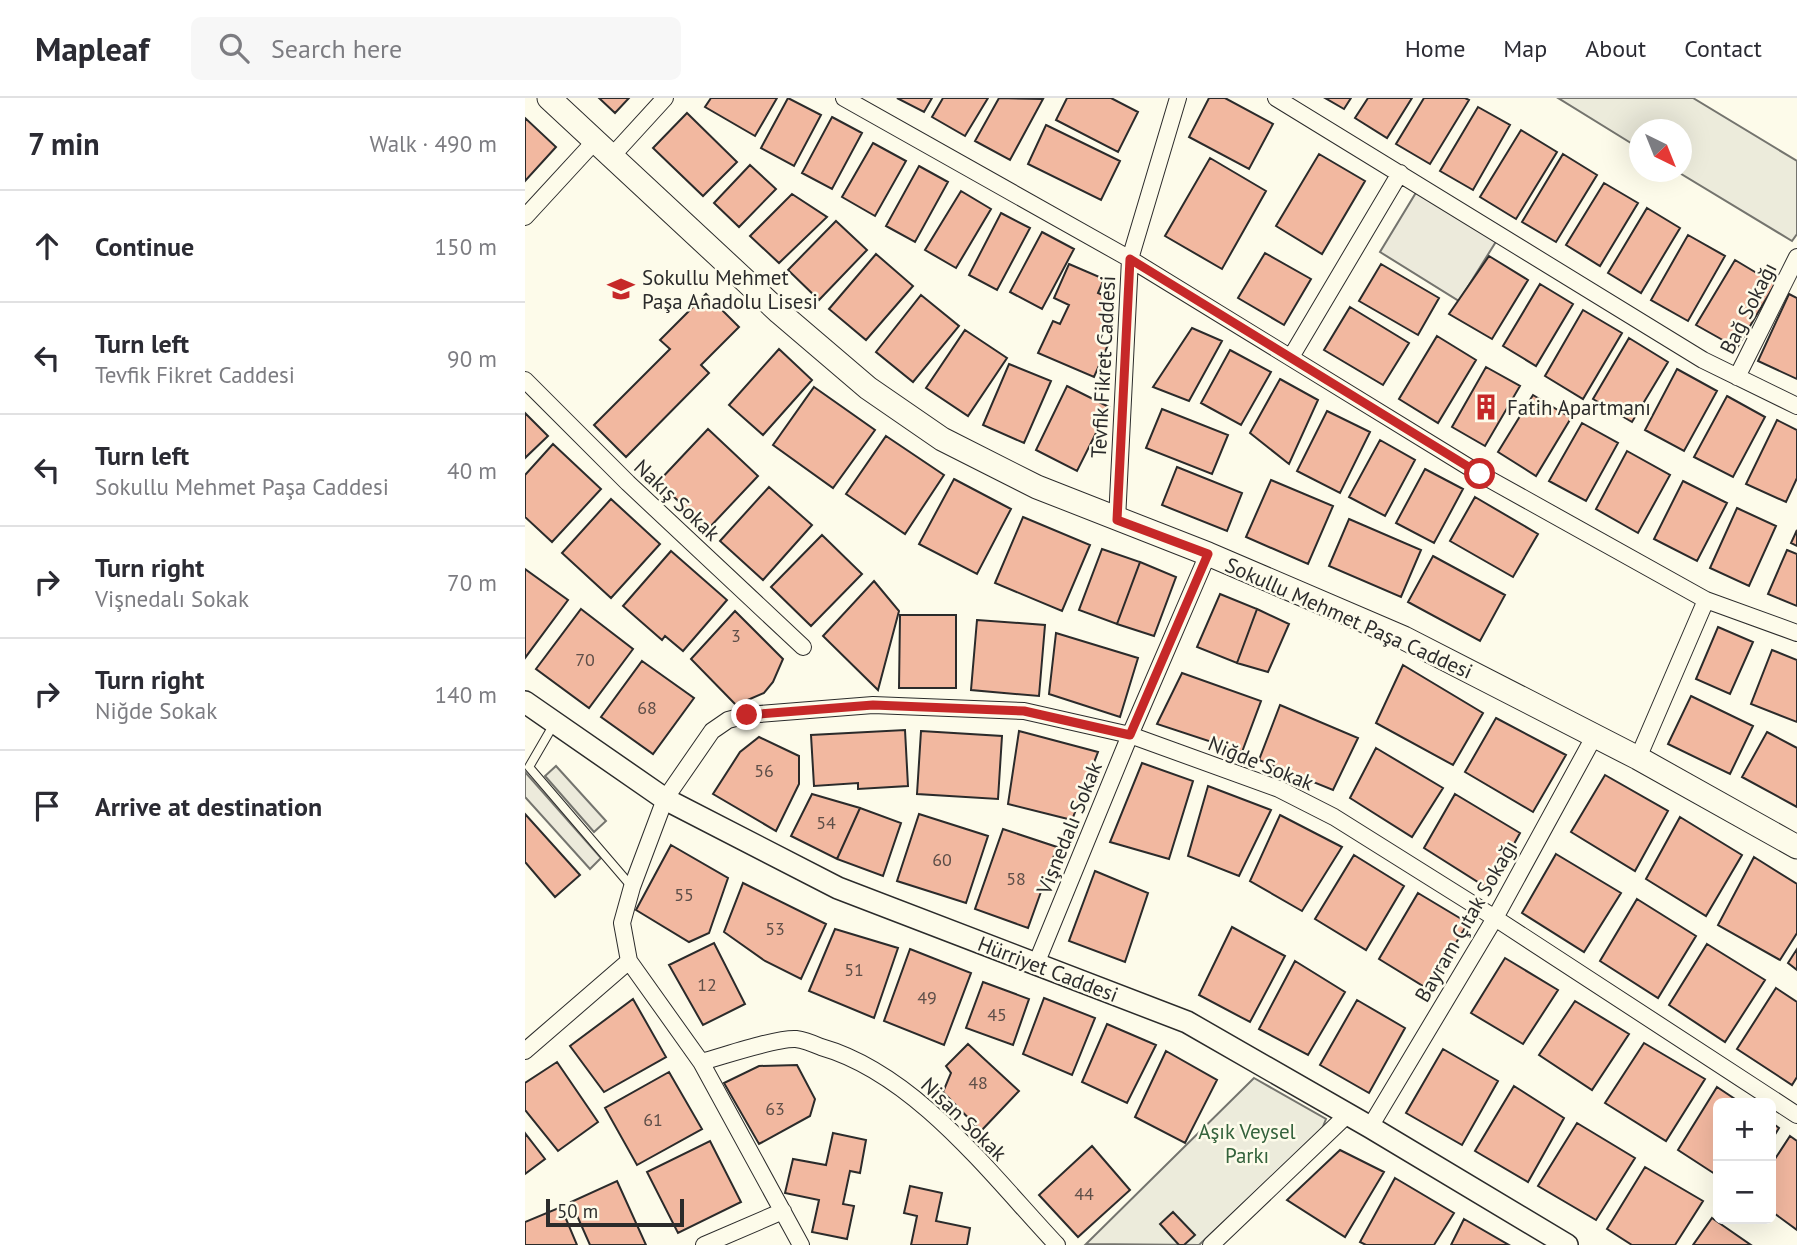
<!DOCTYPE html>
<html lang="en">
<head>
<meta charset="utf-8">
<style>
  body { margin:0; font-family:"PT Sans",sans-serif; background:#f7f7f7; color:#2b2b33 }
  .controls { position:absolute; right:21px; bottom:21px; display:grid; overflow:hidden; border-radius:10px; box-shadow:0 7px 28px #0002 }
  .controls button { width:63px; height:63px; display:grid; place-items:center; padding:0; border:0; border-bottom:2px solid #e1e1e2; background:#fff; color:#2b2b33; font:35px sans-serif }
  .compass { position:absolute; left:1104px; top:21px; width:63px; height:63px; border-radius:50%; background:#fff; box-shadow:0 7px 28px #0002; rotate:137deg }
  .scale { position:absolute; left:21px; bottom:18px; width:138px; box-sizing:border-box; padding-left:7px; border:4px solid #2b2b2b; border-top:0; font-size:19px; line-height:24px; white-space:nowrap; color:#2b2b2b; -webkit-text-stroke:5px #fdfbea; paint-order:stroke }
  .stop { position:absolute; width:21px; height:21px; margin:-16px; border:5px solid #c62828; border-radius:50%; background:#fff }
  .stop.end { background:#c62828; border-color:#fff; box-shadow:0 2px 7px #0008 }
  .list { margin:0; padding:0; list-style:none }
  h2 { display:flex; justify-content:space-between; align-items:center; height:91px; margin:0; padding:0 28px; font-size:30px }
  h2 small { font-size:23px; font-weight:400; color:#7c7c81 }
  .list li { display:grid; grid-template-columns:46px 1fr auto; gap:21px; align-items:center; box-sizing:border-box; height:112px; padding:0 28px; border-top:2px solid #e1e1e2 }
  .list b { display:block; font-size:26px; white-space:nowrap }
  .list p { margin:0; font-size:23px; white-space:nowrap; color:#7c7c81 }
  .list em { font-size:23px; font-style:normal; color:#7c7c81 }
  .icon { flex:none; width:38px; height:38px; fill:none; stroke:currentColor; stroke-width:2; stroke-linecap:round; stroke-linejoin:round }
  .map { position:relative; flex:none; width:1272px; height:1147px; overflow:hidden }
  header { display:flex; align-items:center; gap:42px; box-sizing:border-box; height:98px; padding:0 35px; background:#fff; border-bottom:2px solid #e1e1e2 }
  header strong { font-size:33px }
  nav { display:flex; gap:38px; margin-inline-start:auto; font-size:24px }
  .search { width:490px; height:63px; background:#f7f7f7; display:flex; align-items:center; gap:18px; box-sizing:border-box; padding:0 24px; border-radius:10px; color:#7c7c81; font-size:26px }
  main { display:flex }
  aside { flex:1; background:#fff }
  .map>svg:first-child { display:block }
</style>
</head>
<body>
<header>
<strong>Mapleaf</strong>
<div class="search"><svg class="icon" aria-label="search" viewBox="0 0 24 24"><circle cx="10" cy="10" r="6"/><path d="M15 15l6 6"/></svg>Search here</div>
<nav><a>Home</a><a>Map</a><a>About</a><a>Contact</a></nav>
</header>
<main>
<aside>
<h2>7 min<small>Walk · 490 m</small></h2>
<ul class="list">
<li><svg class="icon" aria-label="ahead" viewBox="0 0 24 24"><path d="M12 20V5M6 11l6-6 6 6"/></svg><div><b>Continue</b></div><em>150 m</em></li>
<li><svg class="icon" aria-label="left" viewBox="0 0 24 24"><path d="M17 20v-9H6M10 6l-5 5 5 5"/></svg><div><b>Turn left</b><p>Tevfik Fikret Caddesi</p></div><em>90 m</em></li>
<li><svg class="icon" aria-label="left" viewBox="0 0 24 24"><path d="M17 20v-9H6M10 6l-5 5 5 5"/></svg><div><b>Turn left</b><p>Sokullu Mehmet Paşa Caddesi</p></div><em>40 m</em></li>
<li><svg class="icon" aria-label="right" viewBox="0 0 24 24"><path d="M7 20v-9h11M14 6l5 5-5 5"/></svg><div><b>Turn right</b><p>Vişnedalı Sokak</p></div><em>70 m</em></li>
<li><svg class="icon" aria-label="right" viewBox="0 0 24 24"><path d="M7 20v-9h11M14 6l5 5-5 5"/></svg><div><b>Turn right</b><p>Niğde Sokak</p></div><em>140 m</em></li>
<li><svg class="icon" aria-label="arrive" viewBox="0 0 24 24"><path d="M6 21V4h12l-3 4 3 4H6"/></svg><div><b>Arrive at destination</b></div></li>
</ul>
</aside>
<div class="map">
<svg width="1272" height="1147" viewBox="0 0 1272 1147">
  <rect width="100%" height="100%" fill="#fdfbea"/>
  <path fill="#ecebdb" stroke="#74746e" stroke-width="2" d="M1033,0H1168L1272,63V136L1267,143L1153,74H1156V32H1114V50Z
    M729,980L801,1021L797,1031L674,1147L561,1146Z"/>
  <path fill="#eceadb" stroke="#74746e" stroke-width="2" d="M892,93L972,142L934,203L855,154Z
    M31,668L81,723L69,734L20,678Z
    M0,674L76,760L65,771L0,699Z"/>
  <path fill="#f2b8a0" stroke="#2b2b2b" stroke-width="2" d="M74,0H104L90,15Z
    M186,0H252L230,38L180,9Z
    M263,0L296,17L269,68L236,50Z
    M372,0H407L399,14Z
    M418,0H463L440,38L407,19Z
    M474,0L518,1L485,62L450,43Z
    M542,0H586L613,14L593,54L531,22Z
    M684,0H700L748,26L724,71L664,39Z
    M800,0H826L819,11Z
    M843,0H887L862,40L830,20Z
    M899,0H940L944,2L905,66L871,46Z
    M953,9L985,27L948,92L915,73Z
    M162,15L212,64L178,98L128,50Z
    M307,19L337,35L307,91L277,75Z
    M0,20L31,49L0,83Z
    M521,27L595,63L576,102L503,66Z
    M996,32L1032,54L991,121L955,99Z
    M348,45L381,63L350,118L317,99Z
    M794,56L840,83L797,156L751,128Z
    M1038,56L1072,77L1031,144L997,124Z
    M685,60L741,93L697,171L640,138Z
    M225,67L251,91L214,129L189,105Z
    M394,68L423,84L390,144L361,128Z
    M1079,85L1113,105L1075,168L1041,147Z
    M436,93L466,111L431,170L400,152Z
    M267,96L302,119L254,165L225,138Z
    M1122,110L1155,130L1116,195L1083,175Z
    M476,115L505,130L472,192L444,177Z
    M311,123L342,152L294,202L263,172Z
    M517,134L549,151L517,211L485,194Z
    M1163,137L1200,158L1163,223L1126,202Z
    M740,155L786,181L759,227L713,200Z
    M351,156L388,188L341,242L304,211Z
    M964,158L1003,182L967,241L924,216Z
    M1210,162L1250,186L1212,250L1171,227Z
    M544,166L579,181L573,195L584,200L578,214L586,217L574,243L583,247L569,279L513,255L528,223L535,226L544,207L529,200Z
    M856,166L914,200L893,237L834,203Z
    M1015,186L1048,206L1011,268L978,248Z
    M181,196L214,229L176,267L184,275L101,359L69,327L145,251L135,242Z
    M1264,196L1272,200V281L1233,263Z
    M396,197L434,228L388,284L351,254Z
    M825,209L884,245L858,287L799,252Z
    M1058,212L1097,235L1058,301L1020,278Z
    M667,230L697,243L664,303L628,289Z
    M440,232L482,260L443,318L401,290Z
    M912,238L951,262L913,325L874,301Z
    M1104,240L1143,264L1107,324L1068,301Z
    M254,251L287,282L238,337L204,307Z
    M705,252L746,274L716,327L676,305Z
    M484,266L526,283L499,345L458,327Z
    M961,269L995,288L960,348L927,329Z
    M1152,271L1192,293L1159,353L1120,332Z
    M755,281L793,302L764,366L725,335Z
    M542,288L584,309L552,373L511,352Z
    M289,289L350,332L308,390L248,347Z
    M1008,297L1046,320L1011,378L973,354Z
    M1202,298L1240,319L1208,379L1169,359Z
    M637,311L703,337L687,376L621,350Z
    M802,313L845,334L815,395L772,373Z
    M0,315L23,338L0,360Z
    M1252,322L1272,332V380L1261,404L1221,386Z
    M1057,325L1093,345L1061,403L1024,383Z
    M183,331L233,378L183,431L133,384Z
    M361,338L419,377L380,436L321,396Z
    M855,342L890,362L860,418L824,399Z
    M28,346L76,391L27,444L0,419V377Z
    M1102,353L1145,377L1113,435L1071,411Z
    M652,369L717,395L702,433L637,407Z
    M900,371L938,391L909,445L871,425Z
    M429,381L486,411L452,476L394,446Z
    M746,382L808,408L783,466L721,439Z
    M1158,383L1202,405L1172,463L1129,441Z
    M244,389L287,427L238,482L195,443Z
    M950,399L1013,436L988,479L925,443Z
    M86,401L135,446L86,500L37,455Z
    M1212,410L1251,428L1224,488L1185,470Z
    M498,419L565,447L537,513L470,485Z
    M824,421L896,452L876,499L804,468Z
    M1272,432V448L1266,445Z
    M297,437L337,476L286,528L246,489Z
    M577,451L615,464L592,526L554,512Z
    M1262,452L1272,456V508L1243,496Z
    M146,453L202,502L158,553L140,538L137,542L98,508Z
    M908,458L980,497L955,543L883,504Z
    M615,464L651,479L629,538L592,526Z
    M0,471L43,502L0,560Z
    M349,483L374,513L353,592L298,538Z
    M695,496L732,511L712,565L672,549Z
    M56,511L108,551L64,610L11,571Z
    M732,511L764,526L743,574L712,565Z
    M210,513L258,561L248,584L239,595L211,607L166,561Z
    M375,517H431V590H374Z
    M452,522L520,527L514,598L446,592Z
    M1193,529L1228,544L1205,596L1171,581Z
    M531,535L613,560L595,619L524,596Z
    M1247,552L1272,562V624L1226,606Z
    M117,563L169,600L128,656L76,619Z
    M878,567L958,615L928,667L851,625Z
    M657,575L736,603L717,654L632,626Z
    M1166,598L1228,628L1205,676L1143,646Z
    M755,607L833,640L808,692L734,662Z
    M971,620L1041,657L1008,714L940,674Z
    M380,632L383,688L333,691V685L289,688L286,637Z
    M396,633L477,638L473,701L392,696Z
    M494,633L573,654L547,722L483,706Z
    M1242,634L1272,650V709L1217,679Z
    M234,639L274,658V686L251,733L188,696L215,654Z
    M851,650L918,690L887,739L825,700Z
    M617,665L668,683L644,761L585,744Z
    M1080,677L1143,713L1110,773L1046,734Z
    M683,688L746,712L714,778L663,758Z
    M287,696L335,710L312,761L266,738Z
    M930,696L995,735L964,791L899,750Z
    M335,710L376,725L358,778L312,761Z
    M0,716L55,777L30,799L0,764Z
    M394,716L463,738L441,805L372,783Z
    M755,717L817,749L777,813L725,783Z
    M1155,719L1217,757L1181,818L1121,781Z
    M478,731L532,749L503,830L450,811Z
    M146,747L203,780L184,835L164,844L111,812Z
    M1031,756L1096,795L1059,854L997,815Z
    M829,757L879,788L841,852L790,821Z
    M1229,759L1272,786V835L1255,862L1193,827Z
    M570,773L623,795L600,864L544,843Z
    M218,785L301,826L276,881L240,863L199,834Z
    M893,795L943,825L903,891L854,861Z
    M1112,801L1171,838L1133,900L1075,863Z
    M707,829L760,858L725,924L674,897Z
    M310,831L373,850L349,920L284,893Z
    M189,845L220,906L178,927L144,867Z
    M1182,846L1240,882L1200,944L1144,907Z
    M385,851L446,875L419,947L359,923Z
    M1272,851V872L1263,865Z
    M980,860L1033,892L998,946L946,915Z
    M770,863L820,894L783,957L734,931Z
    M458,884L504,901L488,947L441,930Z
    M1251,890L1272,904V979L1267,987L1212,951Z
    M519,900L570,920L547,977L498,956Z
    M108,901L141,959L79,994L45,948Z
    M832,902L880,930L844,995L795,967Z
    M1050,903L1104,936L1067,992L1014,957Z
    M582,926L631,947L602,1005L557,984Z
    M1119,945L1180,981L1141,1043L1080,1005Z
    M443,946L494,993L456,1033L418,994L426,975L421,968Z
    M918,951L973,983L937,1047L881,1015Z
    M641,953L692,982L660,1045L610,1019Z
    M32,964L73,1024L33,1053L0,1012V985Z
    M272,967L290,1001L285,1018L234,1046L199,985L234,968Z
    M144,974L177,1031L112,1067L80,1010Z
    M989,988L1039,1020L1003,1084L950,1053Z
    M1192,989L1216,1005H1193V1078L1153,1052Z
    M1246,1024L1254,1030L1246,1043Z
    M1052,1025L1110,1060L1071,1122L1013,1088Z
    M0,1035L20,1061L0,1076Z
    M308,1035L341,1042L335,1075L325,1073L318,1106L329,1108L322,1141L287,1134L294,1102L260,1095L268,1061L301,1067Z
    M1265,1038L1272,1043V1132L1246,1113V1067Z
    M185,1043L216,1104L153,1135L122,1074Z
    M567,1048L605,1092L553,1139L514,1097Z
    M815,1052L859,1074L820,1139L762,1102Z
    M1120,1069L1178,1103L1150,1147H1107L1082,1131Z
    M870,1080L929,1115L909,1147H841L835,1144Z
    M92,1083L121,1147H65L46,1104Z
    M385,1088L417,1095L411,1123L445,1130L442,1147H386L392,1118L379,1115Z
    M36,1109L52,1147H0V1124Z
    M648,1114L670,1137L659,1147H654L635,1126Z
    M1187,1120L1226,1147H1168Z
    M939,1121L984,1147H926Z"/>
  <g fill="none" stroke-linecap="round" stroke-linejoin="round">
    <g stroke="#2b2b2b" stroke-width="10">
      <path id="service" d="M29,626L4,669L107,789"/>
    </g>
    <g stroke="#2b2b2b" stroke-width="18">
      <path id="minor" d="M319,0L605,161L955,376L1181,502L1272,535
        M751,0L1178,262L1272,308
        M87,58L140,0
        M0,119L70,43
        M766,259L875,75
        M1212,279L1272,159
        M0,282L103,385L278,549
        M592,422L605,161L653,0
        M1113,660L1181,502
        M511,866L605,637L683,456
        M0,953L104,863
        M176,964C199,958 250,940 271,941C279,942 289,946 296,949C391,976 466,1077 532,1147
        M845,1029L970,820L1070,637
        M179,1147L258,1113
        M276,1147L176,964L104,863L97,825L107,789L140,701L187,633L203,622L222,617L348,607L499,613L605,637L754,691L809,719L970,820L1272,1017
        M686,1147L822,1017"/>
    </g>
    <g stroke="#2b2b2b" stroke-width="24">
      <path id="tertiary" d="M0,604L140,701L313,790L662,924L845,1029L1042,1147"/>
    </g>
    <g stroke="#2b2b2b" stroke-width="25">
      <path id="secondary" d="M24,0L254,214L343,290L417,341L512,389L683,456L879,540L1113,660L1272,749"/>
    </g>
    <use href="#service" stroke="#fdfbea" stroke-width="8"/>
    <use href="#minor" stroke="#fdfbea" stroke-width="16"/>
    <use href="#tertiary" stroke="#fdfbea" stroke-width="21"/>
    <use href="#secondary" stroke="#fdfbea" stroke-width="23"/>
  </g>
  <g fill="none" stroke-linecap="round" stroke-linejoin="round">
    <path stroke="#c62828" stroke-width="9" d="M222,617L348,607L499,613L605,637L683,456L592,422L605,161L955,376"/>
  </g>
  <defs>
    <g id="school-bare" transform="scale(2.1)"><path d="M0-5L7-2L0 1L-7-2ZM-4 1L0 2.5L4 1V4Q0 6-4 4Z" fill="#c62828" stroke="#fdfbea" stroke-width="2.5" paint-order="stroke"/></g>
    <g id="building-bare" transform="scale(2.1)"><path d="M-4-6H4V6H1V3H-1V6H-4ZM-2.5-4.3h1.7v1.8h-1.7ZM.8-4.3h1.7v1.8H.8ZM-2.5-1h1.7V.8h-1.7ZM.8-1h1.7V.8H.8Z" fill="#c62828" stroke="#fdfbea" stroke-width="2.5" paint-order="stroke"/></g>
  </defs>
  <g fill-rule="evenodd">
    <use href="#school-bare" x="96" y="191"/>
    <use href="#building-bare" x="961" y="309"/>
  </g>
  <g text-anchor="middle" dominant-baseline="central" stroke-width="5" stroke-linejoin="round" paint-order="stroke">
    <g font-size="18" fill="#5d4e48">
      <text x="211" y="537">3</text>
      <text x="60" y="561">70</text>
      <text x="122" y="609">68</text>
      <text x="239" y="672">56</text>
      <text x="301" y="724">54</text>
      <text x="417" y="761">60</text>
      <text x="491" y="780">58</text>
      <text x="159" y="796">55</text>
      <text x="250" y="830">53</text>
      <text x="329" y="871">51</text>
      <text x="182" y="886">12</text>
      <text x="402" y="899">49</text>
      <text x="472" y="916">45</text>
      <text x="453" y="984">48</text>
      <text x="250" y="1010">63</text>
      <text x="128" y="1021">61</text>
      <text x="559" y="1095">44</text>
    </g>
    <g font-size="21" fill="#2b2b2b" stroke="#fdfbea" text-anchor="start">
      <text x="117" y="179">Sokullu Mehmet<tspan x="117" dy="24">Paşa Anadolu Lisesi</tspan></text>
      <text x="982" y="309">Fatih Apartmanı</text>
    </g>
    <g font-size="21" fill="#2b2b2b" stroke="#fdfbea">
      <text transform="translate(1223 210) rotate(-63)">Bağ Sokağı</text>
      <text transform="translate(578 269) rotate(-87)">Tevfik Fikret Caddesi</text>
      <text transform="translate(152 402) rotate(43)">Nakış Sokak</text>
      <text transform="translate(824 520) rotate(24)">Sokullu Mehmet Paşa Caddesi</text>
      <text transform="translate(736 665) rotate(22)">Niğde Sokak</text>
      <text transform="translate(544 730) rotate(-68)">Vişnedalı Sokak</text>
      <text transform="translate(941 823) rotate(-60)">Bayram Çıtak Sokağı</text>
      <text transform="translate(523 871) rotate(21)">Hürriyet Caddesi</text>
      <text transform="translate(439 1021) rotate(44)">Nisan Sokak</text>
    </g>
    <g font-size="21" fill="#34623c" stroke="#fdfbea">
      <text x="722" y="1033">Aşık Veysel<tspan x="722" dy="24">Parkı</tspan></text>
    </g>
  </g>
</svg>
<div class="controls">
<button>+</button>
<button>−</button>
</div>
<svg class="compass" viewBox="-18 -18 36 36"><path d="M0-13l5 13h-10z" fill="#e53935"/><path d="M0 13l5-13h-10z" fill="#7c7c81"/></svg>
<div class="scale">50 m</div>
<div class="stop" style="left:955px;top:376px"></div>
<div class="stop end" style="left:222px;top:617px"></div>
</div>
</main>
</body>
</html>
